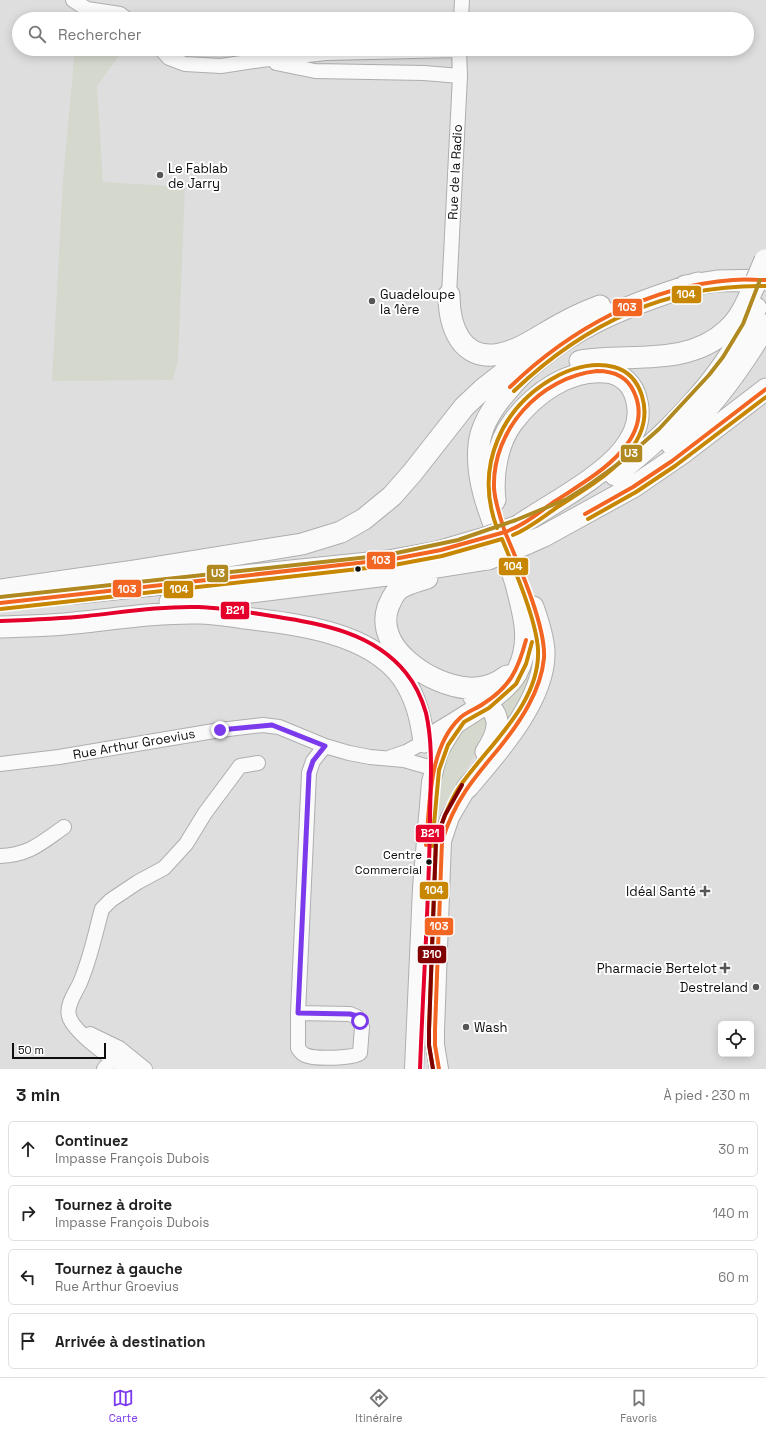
<!DOCTYPE html>
<html lang="fr">
<head>
<meta charset="utf-8">
<style>
  body { margin:0; font-family:"Space Grotesk",sans-serif; background:#f2f2f2; color:#222 }
  .controls { position:absolute; right:12px; bottom:12px; display:grid; overflow:hidden; border-radius:6px; box-shadow:0 2px 10px #0003 }
  .controls button { width:36px; height:36px; display:grid; place-items:center; padding:0; border:0; border-bottom:1px solid #e0e0e0; background:#fff; color:#222; font:20px sans-serif }
  .scale { position:absolute; left:12px; bottom:10px; width:94px; box-sizing:border-box; padding-left:4px; border:2px solid #0c0d0d; border-top:0; font-size:11px; line-height:14px; white-space:nowrap; color:#0c0d0d; -webkit-text-stroke:3px #fff; paint-order:stroke }
  .stop { position:absolute; width:12px; height:12px; margin:-9px; border:3px solid #7c3aed; border-radius:50%; background:#fff }
  .stop.end { background:#7c3aed; border-color:#fff; box-shadow:0 1px 4px #0008 }
  .list { margin:0; padding:0; list-style:none }
  h2 { display:flex; justify-content:space-between; align-items:center; height:52px; margin:0; padding:0 16px; font-size:17px }
  h2 small { font-size:13px; font-weight:400; color:#767676 }
  .list li { display:grid; grid-template-columns:26px 1fr auto; gap:12px; align-items:center; box-sizing:border-box; height:56px; margin:0 8px 8px; padding:0 8px; border:1px solid #e0e0e0; border-radius:6px }
  .list b { display:block; font-size:15px; white-space:nowrap }
  .list p { margin:0; font-size:13px; white-space:nowrap; color:#767676 }
  .list em { font-size:13px; font-style:normal; color:#767676 }
  .icon { flex:none; width:22px; height:22px; fill:none; stroke:currentColor; stroke-width:2; stroke-linecap:round; stroke-linejoin:round }
  .map { position:relative; flex:none; width:766px; height:1069px; overflow:hidden }
  .search { position:absolute; background:#fff; box-shadow:0 2px 10px #0003; left:12px; right:12px; top:12px; height:44px; display:flex; align-items:center; gap:10px; box-sizing:border-box; padding:0 14px; border-radius:22px; color:#767676; font-size:15px }
  .sheet { height:308px; background:#fff }
  nav { display:flex; justify-content:space-around; align-items:center; box-sizing:border-box; height:56px; border-top:1px solid #e0e0e0; background:#fff; font-size:11px; color:#767676 }
  nav a { display:grid; justify-items:center; gap:2px }
  nav .on { color:#7c3aed }
  .map>svg:first-child { display:block }
</style>
</head>
<body>
<div class="map">
<svg width="766" height="1069" viewBox="0 0 766 1069">
  <rect width="100%" height="100%" fill="#dededf"/>
  <path fill="#d5d8cd" d="M75,49H117L121,53L97,86L103,182L185,187L178,360L173,380L52,381L63,180Z
    M524,669L532,673L519,709L509,724L493,701Z
    M479,712L488,717V734L439,813L432,811L449,738Z"/>
  <g fill="none" stroke-linecap="round" stroke-linejoin="round">
    <g stroke="#aeaeaf" stroke-width="16">
      <path id="minor" d="M73,0L87,9L120,14L127,19
        M461,19L462,0
        M161,49L169,58L185,64L221,66L261,60L326,53L459,50
        M276,63L315,71L424,73L460,76
        M449,295L460,76L459,49
        M391,757L406,752L424,742
        M0,764L59,757L220,730L263,725L279,727L325,746L349,753L370,757L404,760L425,766
        M0,856C29,855 41,843 64,827
        M298,1013L350,1014L357,1017L362,1027L360,1053C353,1059 313,1059 305,1055C301,1053 300,1051 298,1048V1013L309,773L313,761L325,746
        M90,1034L119,1048L145,1069
        M104,1069L117,1052
        M127,1069C113,1060 73,1032 69,1016C66,1006 75,993 79,985C90,961 95,934 102,909L111,900L138,882L164,868L186,844L205,813L240,766L258,763"/>
    </g>
    <g stroke="#aeaeaf" stroke-width="20">
      <path id="major" d="M414,1069L422,888L431,782L439,751L457,722
        M439,1069L435,1045V1030L442,841L450,817L467,788"/>
    </g>
    <g stroke="#aeaeaf" stroke-width="23">
      <path id="highway" d="M685,286L717,281L766,280
        M449,295C449,326 461,362 500,354C521,350 542,334 561,324C573,317 587,311 600,306
        M580,361C629,353 688,367 727,330C740,319 747,302 754,286
        M672,445C710,410 740,370 766,325
        M615,475C673,430 725,376 756,308
        M495,500C492,475 497,443 513,422C534,394 568,369 605,372C622,373 634,385 637,402C641,419 634,436 623,450C601,478 549,505 518,526
        M526,544L544,536L633,487L684,452L766,389
        M427,578C418,581 407,583 399,589C393,594 391,601 388,607C374,649 432,686 468,688C482,689 496,685 507,676
        M0,590L135,571L302,544L341,532L364,519L392,496L413,472L464,407L483,389L523,358
        M76,593L388,561L437,552L485,538
        M170,602L387,575L488,559
        M0,627C21,626 42,626 64,624C108,620 154,612 199,613C214,613 230,616 244,618C296,624 369,632 402,677C416,697 421,719 424,742C449,726 502,698 516,674C533,642 524,616 516,584C503,539 474,493 479,445C481,425 493,407 506,392C555,332 626,305 698,283
        M474,697C503,710 502,728 486,752
        M467,788C496,754 546,699 544,651C543,636 538,621 533,607"/>
    </g>
    <use href="#minor" stroke="#fafafa" stroke-width="14"/>
    <use href="#major" stroke="#fafafa" stroke-width="18"/>
    <use href="#highway" stroke="#fafafa" stroke-width="21"/>
    <g stroke="#aeaeaf" stroke-width="23" stroke-linecap="butt">
      <path id="highway-bridge" d="M754,286L765,260
        M485,538L518,526
        M488,559L526,544"/>
    </g>
    <use href="#highway-bridge" stroke="#fafafa" stroke-width="21"/>
    <g stroke="#fff" stroke-width="7">
      <path id="bus-1" d="M597,371C613,371 627,376 634,392C657,442 590,478 557,500C540,511 525,525 505,532C500,517 495,503 494,488C492,430 540,377 597,371Z
        M510,387C570,329 648,286 733,280C744,279 755,280 766,280
        M585,514L633,487L672,461L766,389
        M0,603L394,559L441,550L505,532
        M426,845C430,805 428,748 460,718C466,712 476,709 483,704C510,687 518,670 526,640
        M439,1069L435,1045V1030L442,841C455,800 473,779 500,747C520,722 541,691 544,658C546,626 518,563 505,532"/>
    </g>
    <g stroke="#fff" stroke-width="7">
      <path id="bus-2" d="M514,391C585,323 667,284 766,286
        M588,519L636,492L675,466L766,397
        M497,528C474,467 501,405 559,375C575,367 596,362 614,367C629,371 638,383 642,396C658,448 595,483 559,506C544,516 530,528 513,535
        M1,609L394,565L442,556L502,539C514,568 536,619 538,649C541,704 486,747 458,789C448,805 442,822 436,840L429,1030V1045L433,1069
        M432,846L439,770L448,745L464,722L489,708L516,684L526,664L532,642"/>
    </g>
    <g stroke="#fff" stroke-width="7">
      <path id="bus-3" d="M0,597L387,555L458,540L516,520L567,499L586,487L625,459L659,429L709,375L723,357L743,324L760,280"/>
    </g>
    <g stroke="#fff" stroke-width="7">
      <path id="bus-4" d="M0,621C29,620 58,619 87,616C124,612 161,606 198,607C223,608 248,612 272,616C321,624 373,632 406,673C415,684 422,699 426,713C434,748 430,785 430,821C429,903 423,986 420,1069"/>
    </g>
    <g stroke="#fff" stroke-width="7">
      <path id="bus-5" d="M433,1069L429,1045V1030L436,840L445,815L462,785"/>
    </g>
    <use href="#bus-1" stroke="#f26522" stroke-width="4"/>
    <use href="#bus-2" stroke="#c88703" stroke-width="4"/>
    <use href="#bus-3" stroke="#b18921" stroke-width="4"/>
    <use href="#bus-4" stroke="#e4002b" stroke-width="4"/>
    <use href="#bus-5" stroke="#800000" stroke-width="4"/>
  </g>
  <g fill="none" stroke-linecap="round" stroke-linejoin="round">
    <path stroke="#7c3aed" stroke-width="5" d="M220,730L272,725L325,746L313,761L309,773L298,1013L350,1014L357,1016L360,1021"/>
  </g>
  <g fill="#565656" stroke="#fff" stroke-width="1.5">
    <circle cx="160" cy="175" r="4"/>
    <circle cx="372" cy="301" r="4"/>
    <path d="M703 885h4v4h4v4h-4v4h-4v-4h-4v-4h4z"/>
    <path d="M723 962h4v4h4v4h-4v4h-4v-4h-4v-4h4z"/>
    <circle cx="756" cy="987" r="4"/>
    <circle cx="466" cy="1027" r="4"/>
  </g>
  <g fill="#0c0d0d" stroke="#fff" stroke-width="1.5">
    <circle cx="358" cy="569" r="3.5"/>
    <circle cx="429" cy="862" r="3.5"/>
  </g>
  <g text-anchor="middle" dominant-baseline="central" stroke-width="4" stroke-linejoin="round" paint-order="stroke">
    <g font-size="12" fill="#0c0d0d" stroke="#fff" text-anchor="end">
      <text x="422" y="855">Centre<tspan x="422" dy="15">Commercial</tspan></text>
    </g>
    <g font-size="13" fill="#0c0d0d" stroke="#fff" text-anchor="start">
      <text x="168" y="168">Le Fablab<tspan x="168" dy="15">de Jarry</tspan></text>
      <text x="380" y="294">Guadeloupe<tspan x="380" dy="15">la 1ère</tspan></text>
      <text x="696" y="891" text-anchor="end">Idéal Santé</text>
      <text x="717" y="968" text-anchor="end">Pharmacie Bertelot</text>
      <text x="748" y="987" text-anchor="end">Destreland</text>
      <text x="474" y="1027">Wash</text>
    </g>
    <g font-size="13" fill="#0c0d0d" stroke="#fff">
      <text transform="translate(455 172) rotate(-87)">Rue de la Radio</text>
      <text transform="translate(134 744) rotate(-10)">Rue Arthur Groevius</text>
    </g>
  </g>
  <g stroke="#fff" stroke-width="1.5">
    <rect x="671" y="285" width="31" height="19" rx="4" fill="#c88703"/>
    <rect x="612" y="298" width="31" height="19" rx="4" fill="#f26522"/>
    <rect x="620" y="444" width="23" height="19" rx="4" fill="#b18921"/>
    <rect x="366" y="551" width="30" height="19" rx="4" fill="#f26522"/>
    <rect x="498" y="557" width="31" height="19" rx="4" fill="#c88703"/>
    <rect x="206" y="564" width="23" height="19" rx="4" fill="#b18921"/>
    <rect x="112" y="579" width="30" height="19" rx="4" fill="#f26522"/>
    <rect x="163" y="580" width="31" height="19" rx="4" fill="#c88703"/>
    <rect x="220" y="601" width="30" height="19" rx="4" fill="#e4002b"/>
    <rect x="415" y="824" width="30" height="19" rx="4" fill="#e4002b"/>
    <rect x="419" y="881" width="30" height="19" rx="4" fill="#c88703"/>
    <rect x="424" y="917" width="30" height="19" rx="4" fill="#f26522"/>
    <rect x="417" y="945" width="30" height="19" rx="4" fill="#800000"/>
  </g>
  <g font-size="11" text-anchor="middle" font-weight="bold" fill="#fff">
    <text x="686" y="298">104</text>
    <text x="627" y="311">103</text>
    <text x="631" y="457">U3</text>
    <text x="381" y="564">103</text>
    <text x="513" y="570">104</text>
    <text x="218" y="577">U3</text>
    <text x="127" y="593">103</text>
    <text x="179" y="593">104</text>
    <text x="235" y="614">B21</text>
    <text x="430" y="837">B21</text>
    <text x="434" y="894">104</text>
    <text x="439" y="930">103</text>
    <text x="432" y="958">B10</text>
  </g>
</svg>
<div class="controls">
<button><svg class="icon" aria-label="locate" viewBox="0 0 24 24"><circle cx="12" cy="12" r="6"/><path d="M12 2v4M12 18v4M2 12h4M18 12h4"/></svg></button>
</div>
<div class="scale">50 m</div>
<div class="stop" style="left:360px;top:1021px"></div>
<div class="stop end" style="left:220px;top:730px"></div>
<div class="search"><svg class="icon" aria-label="search" viewBox="0 0 24 24"><circle cx="10" cy="10" r="6"/><path d="M15 15l6 6"/></svg>Rechercher</div>
</div>
<section class="sheet">
<h2>3 min<small>À pied · 230 m</small></h2>
<ul class="list">
<li><svg class="icon" aria-label="ahead" viewBox="0 0 24 24"><path d="M12 20V5M6 11l6-6 6 6"/></svg><div><b>Continuez</b><p>Impasse François Dubois</p></div><em>30 m</em></li>
<li><svg class="icon" aria-label="right" viewBox="0 0 24 24"><path d="M7 20v-9h11M14 6l5 5-5 5"/></svg><div><b>Tournez à droite</b><p>Impasse François Dubois</p></div><em>140 m</em></li>
<li><svg class="icon" aria-label="left" viewBox="0 0 24 24"><path d="M17 20v-9H6M10 6l-5 5 5 5"/></svg><div><b>Tournez à gauche</b><p>Rue Arthur Groevius</p></div><em>60 m</em></li>
<li><svg class="icon" aria-label="arrive" viewBox="0 0 24 24"><path d="M6 21V4h12l-3 4 3 4H6"/></svg><div><b>Arrivée à destination</b></div></li>
</ul>
</section>
<nav>
<a class="on"><svg class="icon" aria-label="map" viewBox="0 0 24 24"><path d="M3 6l6-2 6 2 6-2v14l-6 2-6-2-6 2zM9 4v14M15 6v14"/></svg>Carte</a>
<a><svg class="icon" aria-label="directions" viewBox="0 0 24 24"><path d="M12 3l9 9-9 9-9-9zM9 14v-3h6M13 9l2 2-2 2"/></svg>Itinéraire</a>
<a><svg class="icon" aria-label="saved" viewBox="0 0 24 24"><path d="M7 4h10v16l-5-4-5 4z"/></svg>Favoris</a>
</nav>
</body>
</html>
